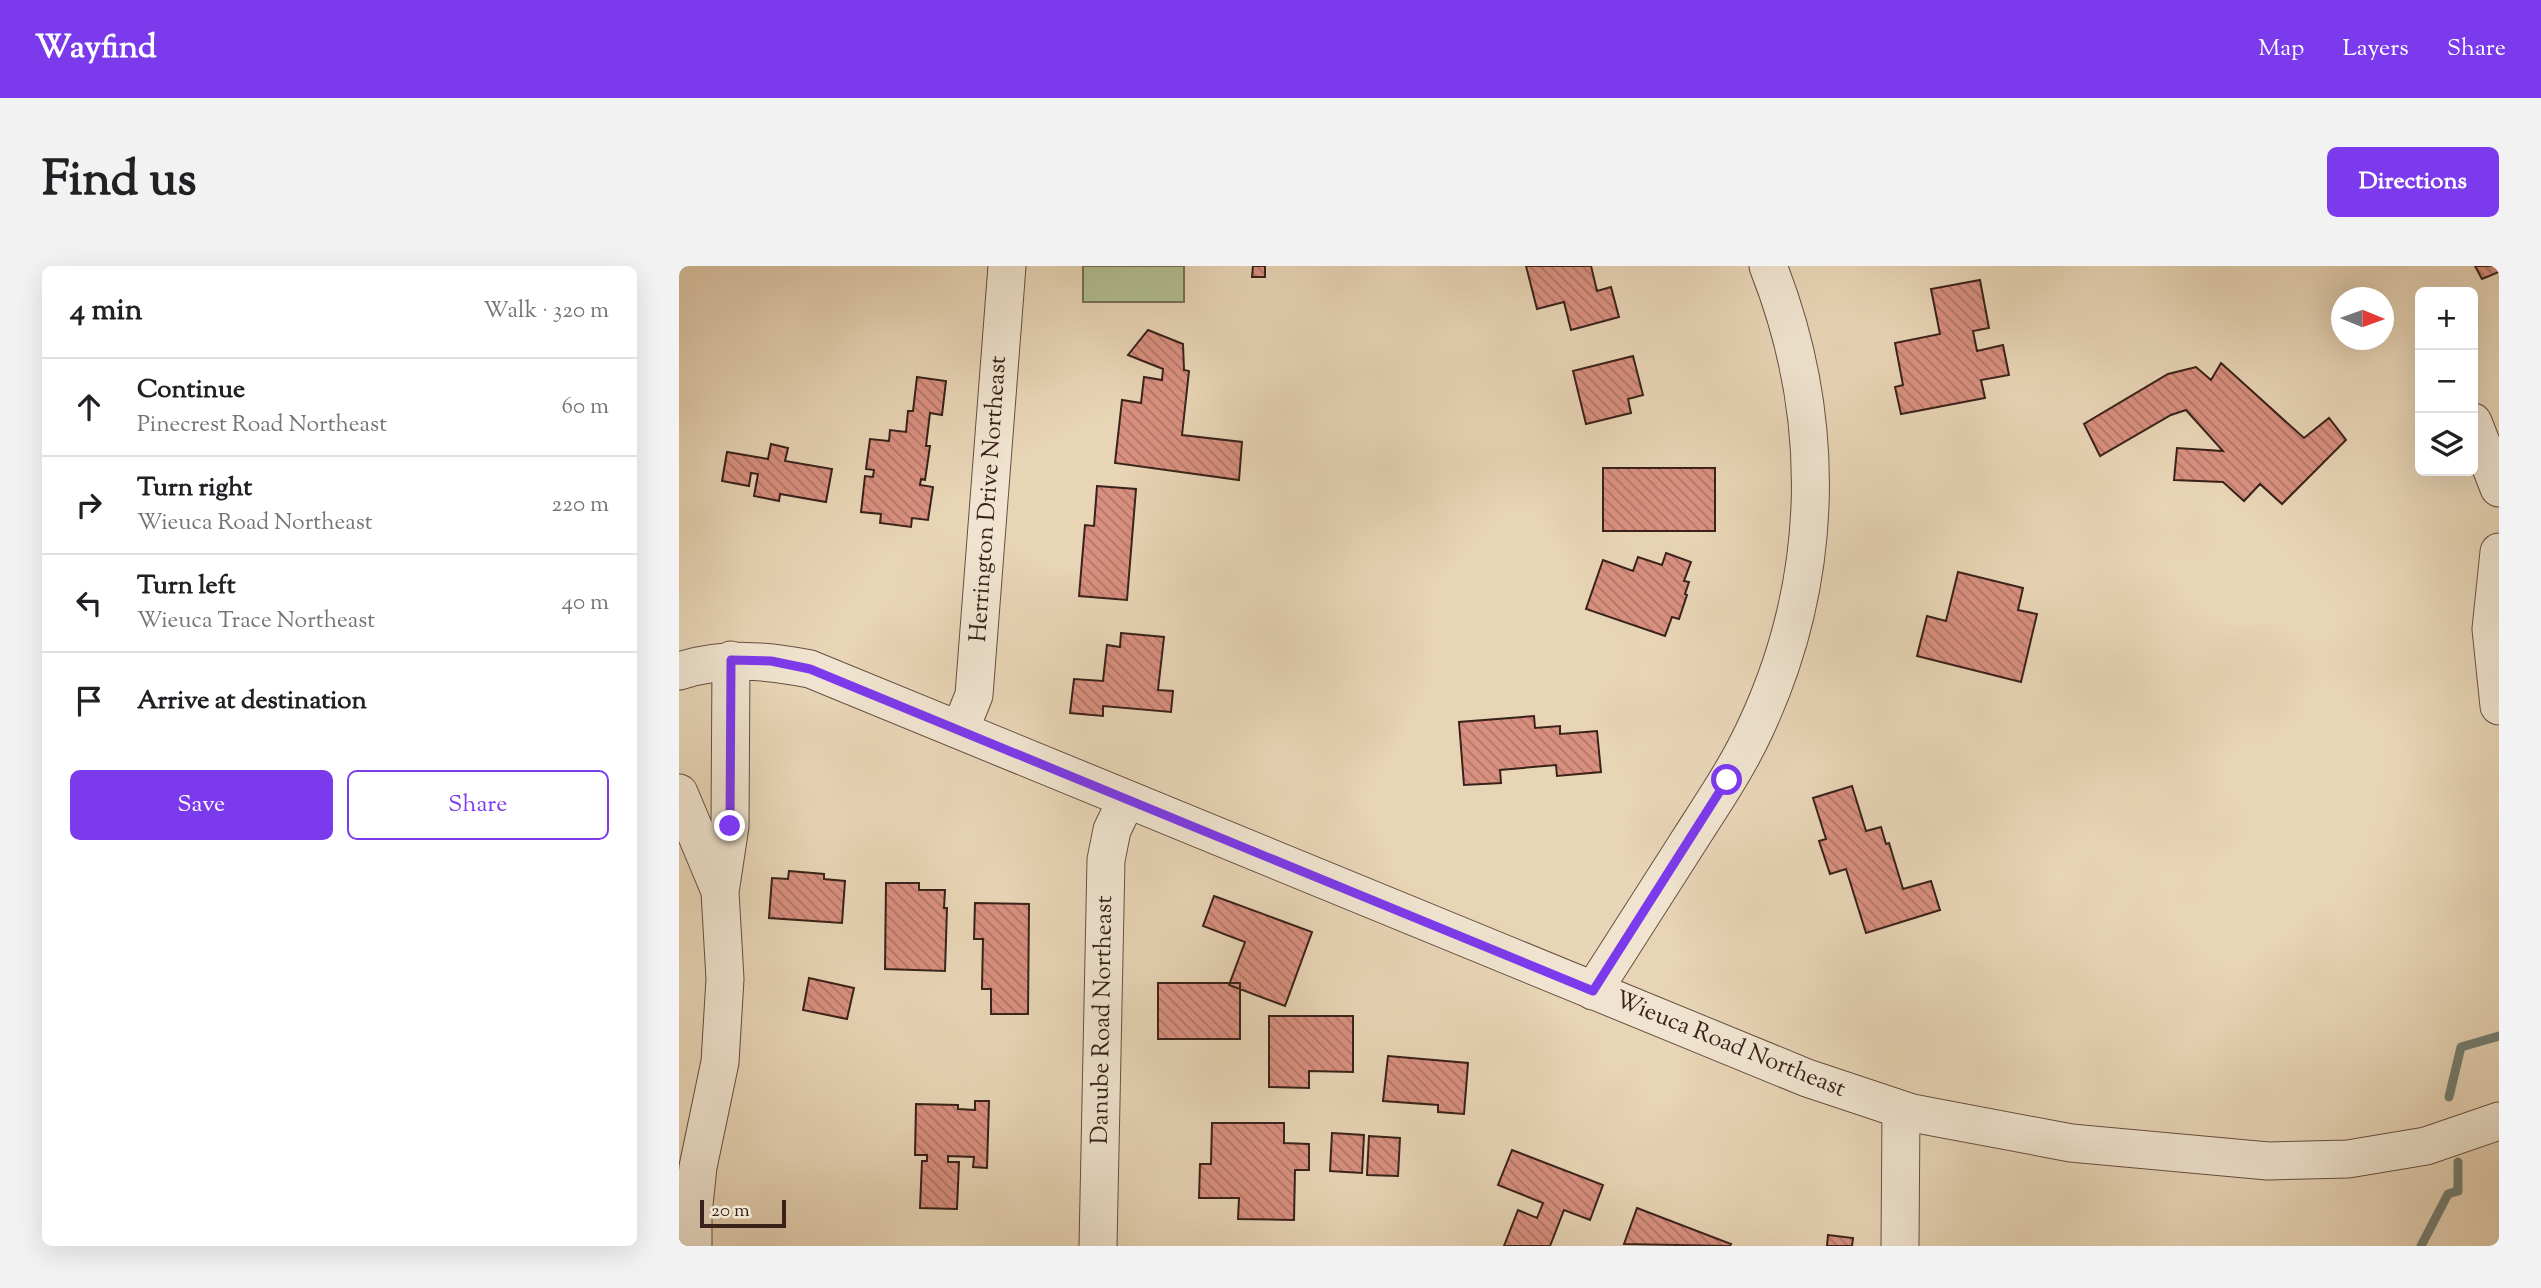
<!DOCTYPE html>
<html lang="en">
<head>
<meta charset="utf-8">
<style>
  body { margin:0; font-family:"Sorts Mill Goudy",serif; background:#f2f2f2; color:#202124 }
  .controls { position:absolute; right:21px; top:21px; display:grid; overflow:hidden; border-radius:10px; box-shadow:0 7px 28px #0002 }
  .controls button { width:63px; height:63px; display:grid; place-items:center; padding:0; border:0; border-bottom:2px solid #e0e0e0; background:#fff; color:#202124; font:35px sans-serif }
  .compass { position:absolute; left:1652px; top:21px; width:63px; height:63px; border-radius:50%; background:#fff; box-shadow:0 7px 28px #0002; rotate:91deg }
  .scale { position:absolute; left:21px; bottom:18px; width:86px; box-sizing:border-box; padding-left:7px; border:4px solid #3a221a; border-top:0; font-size:19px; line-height:24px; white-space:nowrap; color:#3a221a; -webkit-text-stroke:5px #f0e4d0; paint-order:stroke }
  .stop { position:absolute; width:21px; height:21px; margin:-16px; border:5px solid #7c3aed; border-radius:50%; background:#fff }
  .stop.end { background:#7c3aed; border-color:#fff; box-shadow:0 2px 7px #0008 }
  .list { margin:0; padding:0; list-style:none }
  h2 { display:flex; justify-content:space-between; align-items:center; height:91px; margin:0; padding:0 28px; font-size:30px }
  h2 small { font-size:23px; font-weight:400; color:#757577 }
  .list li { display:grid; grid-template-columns:46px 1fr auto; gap:21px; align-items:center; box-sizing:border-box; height:98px; padding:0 28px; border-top:2px solid #e0e0e0 }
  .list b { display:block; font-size:26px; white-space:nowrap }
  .list p { margin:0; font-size:23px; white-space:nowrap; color:#757577 }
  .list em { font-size:23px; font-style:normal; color:#757577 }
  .actions { display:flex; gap:14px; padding:21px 28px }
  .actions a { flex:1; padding:16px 0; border:2px solid #7c3aed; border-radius:10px; text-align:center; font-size:24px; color:#7c3aed }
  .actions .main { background:#7c3aed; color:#fff }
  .icon { flex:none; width:38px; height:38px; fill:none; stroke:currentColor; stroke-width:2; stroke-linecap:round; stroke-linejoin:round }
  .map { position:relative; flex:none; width:1820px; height:980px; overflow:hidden; border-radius:10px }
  header { display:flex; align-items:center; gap:42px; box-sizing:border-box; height:98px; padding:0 35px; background:#7c3aed; color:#fff }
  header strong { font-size:33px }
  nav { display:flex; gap:38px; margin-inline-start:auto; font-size:24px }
  .intro { display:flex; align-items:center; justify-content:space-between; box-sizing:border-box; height:168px; padding:0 42px }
  h1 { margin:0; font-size:49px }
  .button { padding:18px 32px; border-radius:10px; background:#7c3aed; color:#fff; font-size:24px; font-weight:700 }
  main { display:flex; gap:42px; padding:0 42px }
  aside { flex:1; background:#fff; border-radius:10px; box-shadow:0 7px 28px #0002 }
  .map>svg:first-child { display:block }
</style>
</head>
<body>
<header>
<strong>Wayfind</strong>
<nav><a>Map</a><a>Layers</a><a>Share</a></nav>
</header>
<div class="intro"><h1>Find us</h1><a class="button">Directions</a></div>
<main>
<aside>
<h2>4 min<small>Walk · 320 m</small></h2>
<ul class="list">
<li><svg class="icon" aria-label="ahead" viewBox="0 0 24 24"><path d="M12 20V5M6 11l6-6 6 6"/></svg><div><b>Continue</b><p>Pinecrest Road Northeast</p></div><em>60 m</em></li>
<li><svg class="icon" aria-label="right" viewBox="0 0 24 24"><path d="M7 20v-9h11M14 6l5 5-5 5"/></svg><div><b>Turn right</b><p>Wieuca Road Northeast</p></div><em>220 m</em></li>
<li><svg class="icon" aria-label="left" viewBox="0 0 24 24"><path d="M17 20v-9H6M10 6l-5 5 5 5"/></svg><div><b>Turn left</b><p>Wieuca Trace Northeast</p></div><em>40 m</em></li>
<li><svg class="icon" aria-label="arrive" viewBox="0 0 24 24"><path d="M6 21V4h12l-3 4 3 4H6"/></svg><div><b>Arrive at destination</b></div></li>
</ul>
<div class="actions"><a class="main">Save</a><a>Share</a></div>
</aside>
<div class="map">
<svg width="1820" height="980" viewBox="0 0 1820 980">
  <defs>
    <pattern id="building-back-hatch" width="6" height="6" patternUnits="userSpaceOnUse" patternTransform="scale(1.75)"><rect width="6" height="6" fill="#d99080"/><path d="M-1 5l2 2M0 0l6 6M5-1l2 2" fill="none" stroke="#b17568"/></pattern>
  </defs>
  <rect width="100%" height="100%" fill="#e8d5b6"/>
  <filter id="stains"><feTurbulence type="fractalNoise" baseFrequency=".00286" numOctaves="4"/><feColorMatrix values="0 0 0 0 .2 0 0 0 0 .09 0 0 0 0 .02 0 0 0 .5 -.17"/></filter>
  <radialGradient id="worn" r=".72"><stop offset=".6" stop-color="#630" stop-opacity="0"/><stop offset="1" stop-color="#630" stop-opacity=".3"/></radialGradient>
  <path fill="#b1be92" stroke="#767056" stroke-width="2" d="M404,0H505V36H404Z"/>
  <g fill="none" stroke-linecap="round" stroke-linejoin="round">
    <path stroke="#727d71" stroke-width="9" d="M1770,831L1782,781L1820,770
      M1742,980L1769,928L1779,925V896"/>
  </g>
  <path fill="url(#building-back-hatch)" stroke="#3a221a" stroke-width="2" d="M574,0H586V11H573Z
    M847,0H912L918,25L932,21L940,51L892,64L885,36L858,43Z
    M1796,0H1820V6L1803,13Z
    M1301,14L1310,62L1294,65L1298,85L1324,79L1330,109L1302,114L1306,132L1222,148L1216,121L1224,119L1216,77L1261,68L1252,23Z
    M469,64L504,78L505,104L510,105L503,169L563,176L560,214L436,197L443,134L462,137L465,111L483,114L484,103L449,89Z
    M954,90L964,129L949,133L952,147L907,158L894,105Z
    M1542,97L1625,172L1650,152L1667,174L1603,238L1581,218L1565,235L1544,216L1495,214L1498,182L1544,185L1507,144L1492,149L1421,190L1405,158L1489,108L1517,101L1532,114Z
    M238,111L267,115L263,149L251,147L247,180H251L246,214L242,213L241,219L254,221L249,254L233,252L232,261L201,257L202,248L182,246L186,210L194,211L195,204L187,203L191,173L210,175L211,164L227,166L229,145H234Z
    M92,178L109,182L106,195L153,203L147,236L101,228L100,235L75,230L79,208L72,207L70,220L43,215L48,186L89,193Z
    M924,202H1036V265H924Z
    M418,220L457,223L448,334L400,330L406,259L415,260Z
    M987,287L1012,296L1005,315L1010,316L1006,328L1008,329L1000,353L993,351L986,370L907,343L924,294L954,305L959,291L983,299Z
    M1279,306L1344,322L1339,344L1358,348L1342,416L1238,390L1248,350L1267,355Z
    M442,367L485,371L479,424L494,425L492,446L424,440V450L391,447L395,413L424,415L428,379L441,381Z
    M855,450L856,462L881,460V468L918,465L922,506L878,510L877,499L821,504L822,517L785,519L780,456Z
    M1173,520L1187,565L1202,561L1207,578L1210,577L1224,623L1252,615L1261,644L1187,667L1167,603L1151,608L1140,575L1147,573L1134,532Z
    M110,605L145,608V613L166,615L163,657L90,652L93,612L109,613Z
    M207,617H240V624H266L265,642H268L266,705L206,703Z
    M535,630L633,666L606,740L550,719L566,676L524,660Z
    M296,637L350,638L349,748H312V723H303L304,673H295Z
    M130,712L175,722L168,753L124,744Z
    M479,717H561V773H479Z
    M590,750H674V806L630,805V822L590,821Z
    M709,790L789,797L785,848L759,846V839L704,835Z
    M296,835H310L308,902L294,901L295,891L269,890V896H280L278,943L241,942L243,895H248V889H236L237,838L279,839V843L296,844Z
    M533,857H605V877L630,878V904H616L615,954L559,953L560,932H520L521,898H532Z
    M653,867L685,869L683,907L651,905Z
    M690,870L721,872L719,910L688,909Z
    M833,884L924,919L911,954L885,944L871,980H825L839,944L858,952L864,937L819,919Z
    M958,942L1052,978L1051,980L945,978Z
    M1149,969L1174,972L1173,980H1148Z"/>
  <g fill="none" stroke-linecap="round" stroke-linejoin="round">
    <g stroke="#664f41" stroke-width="39">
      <path id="minor" d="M1794,156L1820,222
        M1820,286L1812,363L1820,440
        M0,405C46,391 85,394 131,403L1128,812L1233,847L1392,877L1589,895L1669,893L1747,880L1820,855
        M281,464L295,429L328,0
        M0,527L41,625
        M914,725C947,674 979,623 1011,573C1034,537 1058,502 1076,463C1146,314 1149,152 1089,0
        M14,980V948L19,901L41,796L46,713L41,626L51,560L52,394
        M419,980L427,594L433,564L448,533
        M1221,980L1222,844"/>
    </g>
    <use href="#minor" stroke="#f0e4d0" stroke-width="37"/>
  </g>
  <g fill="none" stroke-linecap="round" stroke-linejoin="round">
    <path stroke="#7c3aed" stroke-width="9" d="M51,560L52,394L92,395L131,403L914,725L1048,514"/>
  </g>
  <g text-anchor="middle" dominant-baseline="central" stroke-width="5" stroke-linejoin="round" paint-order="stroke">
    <g font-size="24" fill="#3a221a" stroke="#f0e4d0">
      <text transform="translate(310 233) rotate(-86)">Herrington Drive Northeast</text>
      <text transform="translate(424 754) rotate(-89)">Danube Road Northeast</text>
      <text transform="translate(1051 779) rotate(22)">Wieuca Road Northeast</text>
    </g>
  </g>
  <rect width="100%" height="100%" filter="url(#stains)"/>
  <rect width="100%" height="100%" fill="url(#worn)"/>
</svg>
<div class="controls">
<button>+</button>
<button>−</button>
<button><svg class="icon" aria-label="layers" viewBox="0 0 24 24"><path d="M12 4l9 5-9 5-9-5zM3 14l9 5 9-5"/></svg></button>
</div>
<svg class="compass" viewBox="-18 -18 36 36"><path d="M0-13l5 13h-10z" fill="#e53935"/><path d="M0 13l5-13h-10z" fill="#757577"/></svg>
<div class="scale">20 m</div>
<div class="stop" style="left:1048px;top:514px"></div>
<div class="stop end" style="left:51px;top:560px"></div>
</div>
</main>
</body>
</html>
